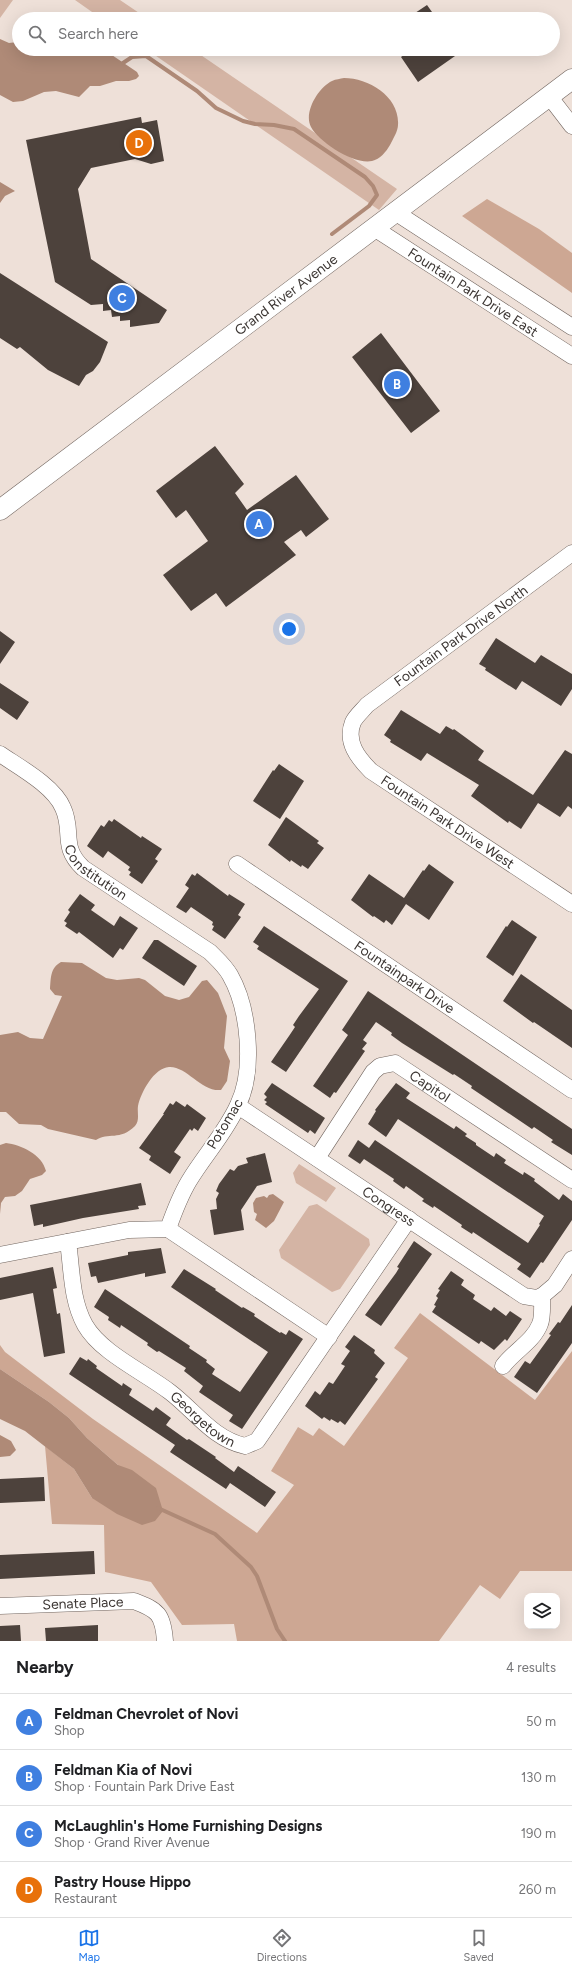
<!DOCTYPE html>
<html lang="en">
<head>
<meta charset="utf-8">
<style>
  body { margin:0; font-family:Figtree,sans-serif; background:#f2f2f2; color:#202124 }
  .controls { position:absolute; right:12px; bottom:12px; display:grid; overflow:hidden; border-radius:8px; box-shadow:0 4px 16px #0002 }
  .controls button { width:36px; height:36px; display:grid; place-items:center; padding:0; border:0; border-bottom:1px solid #e0e0e0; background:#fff; color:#202124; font:20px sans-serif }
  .you { position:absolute; left:289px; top:629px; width:14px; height:14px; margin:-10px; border:3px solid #fff; border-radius:50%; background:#1a73e8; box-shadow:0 0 0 6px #1a73e833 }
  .badge { display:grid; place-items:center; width:26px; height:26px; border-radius:50%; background:#1a73e8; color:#fff; font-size:13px; font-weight:700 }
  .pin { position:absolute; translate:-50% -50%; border:2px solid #fff; box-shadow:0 1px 4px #0006 }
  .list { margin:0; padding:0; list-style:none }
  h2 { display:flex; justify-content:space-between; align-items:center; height:52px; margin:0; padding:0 16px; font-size:17px }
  h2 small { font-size:13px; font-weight:400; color:#757577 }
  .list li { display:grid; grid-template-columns:26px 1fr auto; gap:12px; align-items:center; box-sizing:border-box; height:56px; padding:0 16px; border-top:1px solid #e0e0e0 }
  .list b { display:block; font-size:15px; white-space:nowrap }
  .list p { margin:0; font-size:13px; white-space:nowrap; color:#757577 }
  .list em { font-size:13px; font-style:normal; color:#757577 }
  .icon { flex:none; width:22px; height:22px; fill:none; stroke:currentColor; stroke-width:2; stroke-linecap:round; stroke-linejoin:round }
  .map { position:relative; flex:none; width:572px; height:1641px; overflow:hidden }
  .search { position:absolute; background:#fff; box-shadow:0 4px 16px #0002; left:12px; right:12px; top:12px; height:44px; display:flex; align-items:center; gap:10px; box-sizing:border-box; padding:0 14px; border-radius:22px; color:#757577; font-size:15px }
  .sheet { height:276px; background:#fff }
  nav { display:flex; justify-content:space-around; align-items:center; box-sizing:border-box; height:56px; border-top:1px solid #e0e0e0; background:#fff; font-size:11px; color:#757577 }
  nav a { display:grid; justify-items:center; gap:2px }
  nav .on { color:#1a73e8 }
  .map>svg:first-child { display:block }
</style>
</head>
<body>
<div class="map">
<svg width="572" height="1641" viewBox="0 0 572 1641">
  <rect width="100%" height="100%" fill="#eee0d8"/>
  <path fill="#d4b4a4" d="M0,0H13L0,18Z
    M75,0H120L148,19H102Z
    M146,49H192L397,189L379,210Z
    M299,1164L336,1188L326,1202L296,1183L293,1173Z
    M317,1204L369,1239L370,1245L340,1289L332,1292L281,1258L279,1250L309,1206Z"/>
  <path fill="#cda793" d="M487,199L539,229L572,253V293L462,216Z
    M420,1313L535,1400L572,1351V1571H520L500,1599L480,1585L439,1641H237L234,1624L182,1625L151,1582L105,1572L104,1525L52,1524L45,1446L74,1469L92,1498L118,1465L87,1438L69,1418L49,1402L0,1369V1345L5,1352L93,1419L257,1533L294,1485L271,1471L298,1427L313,1436L319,1428L344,1446L408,1358L394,1348Z"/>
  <path fill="#af8a77" d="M0,39L9,43L17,42L19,40V49H103L137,72L139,76L136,79L129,81H116L100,86H90L79,97L56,91L44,92L23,101L13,102L0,95Z
    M344,78C369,78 400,97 398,125C398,131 393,139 390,145C386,152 380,159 372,161C354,165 319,142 311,127C303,112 319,87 332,81C336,79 340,79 344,78Z
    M0,182L15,191L5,196L0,203Z
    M61,962L82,963L106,978L117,980L139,978L145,980L165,996L179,1000L189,997L202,981L207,980L218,993L227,1016L224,1048L230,1061L227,1081L221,1090C201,1092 187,1066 169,1067C154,1068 141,1092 138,1106C137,1113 140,1120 135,1126C120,1141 108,1132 96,1140L48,1129L41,1125L19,1124L6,1112H0V1035L18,1032L30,1038L43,1039L62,996L55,995L50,989C51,978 50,968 61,962Z
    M6,1143C21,1145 42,1154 46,1171L42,1175L30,1179L22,1191L15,1196L5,1197L1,1203L0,1214V1145Z
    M273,1194L284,1202L274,1221L266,1228L255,1220L257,1214L254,1212L253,1203L256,1198L264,1196L267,1198L269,1195Z
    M0,1369L49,1402L69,1418L87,1438L118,1465L132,1470L156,1488L163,1511L155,1521L142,1525L117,1514L92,1498L74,1469L25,1431L0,1419Z
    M0,1435L11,1441L16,1450L10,1456L0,1457Z"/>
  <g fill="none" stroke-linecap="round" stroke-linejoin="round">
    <path stroke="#af8a77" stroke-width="4" d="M123,63L132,57L146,56L197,91L216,108L243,121L255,124L274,125L294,129L365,177L373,186L377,195L369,206L332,234
      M158,1508L215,1534L251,1567L257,1576L277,1629L285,1641"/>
  </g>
  <path fill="#4d423c" d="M427,5L437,19H406Z
    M412,49H465L418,82L401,57Z
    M141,117L142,123L157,120L164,161L151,164L135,159L91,168L78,189L91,259L167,310L159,323L130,327V320L120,321V316L112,317L111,310L103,311V304L91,305L55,282L26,140Z
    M0,273L108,342L100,362L93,371L86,375L79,386L48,370L20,347L17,349L0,338Z
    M381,333L440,411L411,433L352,357Z
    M215,446L244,484L235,493L247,510L296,475L329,519L306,537L301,530L284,542L296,555L226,607L216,593L191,611L163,575L208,541L186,510L176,518L156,491Z
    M0,631L15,642L0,664Z
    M496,638L535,663L541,655L572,674V689L561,706L522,681L516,690L485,670L486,668L479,664Z
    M0,683L29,702L17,720L0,708Z
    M401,710L440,734L446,726L453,730L454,729L484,751L478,760L533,795L565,750L572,754V809L568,806L560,817L538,803L521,829L509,821L508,823L471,796L479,785L427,753L421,761L390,742L391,740L384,735Z
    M279,764L304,781L280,819L253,801L273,770L274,771Z
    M286,817L319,841L317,843L324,848L308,869L302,865L301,867L291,860L290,862L268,845Z
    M114,819L141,838L142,836L162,849L155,859L158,861L142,884L129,875L131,872L128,870L130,867L108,851L103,858L87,846L101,825L104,827L109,820L112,822Z
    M429,864L454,882L429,920L406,904L392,925L386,920L384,923L374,916L373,917L351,900L369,874L404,898L423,870L424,871Z
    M197,873L228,896L229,894L245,904L238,915L241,917L225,939L212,930L214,926L212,925L213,922L191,907L186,913L176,907L189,888L185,885L192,874L195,876Z
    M80,894L95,905L91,910L114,926L120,916L138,928L123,950L120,948L113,958L79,932L77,934L65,926L67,923L64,921L70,912L68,910Z
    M512,920L537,937L513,976L486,957L506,926L507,927Z
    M264,926L348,981L286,1072L271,1062L289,1036L295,1027L293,1025L299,1016L319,989L257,949L259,946L253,942Z
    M154,940H158L197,966L184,986L142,958Z
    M521,974L572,1010V1048L534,1022L533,1023L503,1001Z
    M368,991L572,1129V1155L551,1142L553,1140L534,1127L532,1129L471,1088L472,1086L454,1074L453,1075L402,1043L391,1035L392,1033L376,1022L363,1040L367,1043L362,1049L365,1051L336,1093L334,1092L330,1098L313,1086L348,1035L342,1030Z
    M272,1083L325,1118L315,1134L310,1130L308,1133L265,1104L267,1102L264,1100L267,1097L264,1094Z
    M396,1083L410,1093L406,1098L454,1129L456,1126L467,1134L465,1136L476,1143V1145L494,1157L496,1153L506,1160L504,1163L523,1175L524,1172L535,1179L534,1181L559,1200L563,1194L572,1201V1220L543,1263L541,1262L530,1278L517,1269L521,1264L473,1232L472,1234L461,1227L462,1225L434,1206L433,1208L422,1201L424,1199L406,1186L404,1189L393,1181L394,1179L364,1159L360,1164L348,1156L358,1140L369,1148L375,1140L528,1243L540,1225L539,1224L544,1216L398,1119L386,1137L368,1124L376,1111L375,1110Z
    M176,1101L185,1107L187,1104L206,1118L198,1131L194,1128L192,1131L190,1129L174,1152L181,1157L170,1174L149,1160L151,1156L139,1148L164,1114H163L170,1103L173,1105Z
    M265,1153L272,1182L257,1186L241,1210L244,1230L214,1235L210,1210L217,1209L216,1199L219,1193L216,1191L219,1184L230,1169L234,1171L238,1166L248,1163L246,1158Z
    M141,1183L146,1205L138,1206L139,1209L83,1218L43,1227V1224L34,1226L30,1205Z
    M414,1241L432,1254L381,1326L365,1315L396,1273L399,1268L397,1267Z
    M161,1248L166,1273L145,1277V1273L98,1283L96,1276L91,1277L88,1263L128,1255V1252Z
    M53,1267L57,1288L53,1289L57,1314L60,1313L65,1353L44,1357L33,1293L0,1300V1278Z
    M184,1269L216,1289L215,1290L242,1308L243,1307L255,1314L254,1316L280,1333L281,1332L286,1335L289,1330L303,1339L242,1429L229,1421L233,1415L199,1392L203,1386L184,1371L186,1368L159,1351L157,1352L147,1345L148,1343L121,1325L120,1328L108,1320L109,1317L94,1307L105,1289L190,1346L189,1348L207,1360L206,1362L215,1369L212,1374L240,1392L268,1352L171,1287Z
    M451,1271L464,1280L461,1285L475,1295L473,1299L491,1311L494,1307L506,1316L510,1311L522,1319L507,1341L505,1339L494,1350L481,1341L479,1344L432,1312L436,1306L434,1305L438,1298L436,1296L440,1290L438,1289Z
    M572,1305V1343L537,1393L514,1377L525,1361L530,1364L551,1335L549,1334L558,1322L560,1323Z
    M354,1335L375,1350L374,1353L385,1363L375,1377L378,1379L345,1425L340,1421L338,1423L331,1419L330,1421L324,1417L322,1419L305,1406L315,1391L320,1395L329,1382L333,1384L345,1366L341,1364L350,1351L345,1347Z
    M80,1357L87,1361L88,1359L97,1366L96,1368L122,1386L123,1383L132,1389L129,1395L153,1411L156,1407L171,1418L166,1425L187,1440L189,1439L216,1457L215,1458L234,1472L238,1466L276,1492L265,1507L230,1483L226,1489L170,1452L175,1445L69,1374Z
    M44,1477L45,1501L0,1503V1479Z
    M94,1551L95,1574L0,1579V1555Z
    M20,1625L21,1641H0V1626Z
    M98,1625V1641H46L45,1628Z"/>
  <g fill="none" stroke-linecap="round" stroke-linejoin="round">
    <g stroke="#71655f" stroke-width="17">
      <g id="minor">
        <path d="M549,96L572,126"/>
        <path d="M395,212L572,327"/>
        <path id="s1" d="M374,228L572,356"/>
        <path id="s2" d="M572,553L367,705C363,710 356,716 353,722C345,742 358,758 371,771L572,904"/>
        <path id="s3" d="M0,754C19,767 54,786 63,808C74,832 60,846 83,868L210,952C217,959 225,966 230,975C249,1008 255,1070 238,1105C226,1132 204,1156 189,1181C180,1196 174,1212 168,1229L129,1230L0,1255"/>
        <path id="s4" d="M237,864L572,1090"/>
        <path id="s5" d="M238,1106L524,1296L536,1298L542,1296"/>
        <path id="s6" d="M317,1158L373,1072L380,1066L395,1063L572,1180"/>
        <path d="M168,1229L329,1337"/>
        <path id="s7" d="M68,1242C72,1269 71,1300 85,1325C101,1353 144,1372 170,1392C195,1411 213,1439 245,1446L257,1441L409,1219"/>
        <path d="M503,1366C514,1351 533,1342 540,1324C543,1317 542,1304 542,1296L555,1285L572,1259"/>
        <path id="s8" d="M0,1606L134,1601C158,1610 163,1614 165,1641"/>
      </g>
    </g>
    <g stroke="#71655f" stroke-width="21">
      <g id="major">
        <path id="s9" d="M0,510L572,79"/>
      </g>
    </g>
    <use href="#minor" stroke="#fff" stroke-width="16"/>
    <use href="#major" stroke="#fff" stroke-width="20"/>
  </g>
  <g text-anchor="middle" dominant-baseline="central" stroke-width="4" stroke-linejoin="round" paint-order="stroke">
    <g font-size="14" fill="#3c3633" stroke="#fff">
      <text stroke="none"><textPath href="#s1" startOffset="118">Fountain Park Drive East</textPath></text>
      <text stroke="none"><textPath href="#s9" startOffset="358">Grand River Avenue</textPath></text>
      <text transform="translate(461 636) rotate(-36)">Fountain Park Drive North</text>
      <text stroke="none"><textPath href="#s2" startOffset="425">Fountain Park Drive West</textPath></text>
      <text stroke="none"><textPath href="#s3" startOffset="161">Constitution</textPath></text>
      <text stroke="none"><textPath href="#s4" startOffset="202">Fountainpark Drive</textPath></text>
      <text stroke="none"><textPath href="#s6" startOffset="169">Capitol</textPath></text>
      <text transform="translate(225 1124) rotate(-59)">Potomac</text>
      <text stroke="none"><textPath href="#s5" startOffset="181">Congress</textPath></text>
      <text stroke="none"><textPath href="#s7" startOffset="237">Georgetown</textPath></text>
      <text stroke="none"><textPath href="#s8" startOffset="83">Senate Place</textPath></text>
    </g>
  </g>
</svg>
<div class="controls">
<button><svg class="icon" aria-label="layers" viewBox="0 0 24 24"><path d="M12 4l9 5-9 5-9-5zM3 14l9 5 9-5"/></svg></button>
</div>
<div class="you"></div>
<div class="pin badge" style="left:259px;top:524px;background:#3f7fe0">A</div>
<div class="pin badge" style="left:397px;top:384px;background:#3f7fe0">B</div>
<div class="pin badge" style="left:122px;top:298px;background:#3f7fe0">C</div>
<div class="pin badge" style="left:139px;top:143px;background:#e8710a">D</div>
<div class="search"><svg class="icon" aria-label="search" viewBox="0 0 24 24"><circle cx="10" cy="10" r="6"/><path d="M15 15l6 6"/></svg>Search here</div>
</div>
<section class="sheet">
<h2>Nearby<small>4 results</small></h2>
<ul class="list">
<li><span class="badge" style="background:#3f7fe0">A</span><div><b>Feldman Chevrolet of Novi</b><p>Shop</p></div><em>50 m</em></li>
<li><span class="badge" style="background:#3f7fe0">B</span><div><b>Feldman Kia of Novi</b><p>Shop · Fountain Park Drive East</p></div><em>130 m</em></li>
<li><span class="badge" style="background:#3f7fe0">C</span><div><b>McLaughlin's Home Furnishing Designs</b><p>Shop · Grand River Avenue</p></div><em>190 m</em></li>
<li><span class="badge" style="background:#e8710a">D</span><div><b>Pastry House Hippo</b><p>Restaurant</p></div><em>260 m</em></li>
</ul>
</section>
<nav>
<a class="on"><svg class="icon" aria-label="map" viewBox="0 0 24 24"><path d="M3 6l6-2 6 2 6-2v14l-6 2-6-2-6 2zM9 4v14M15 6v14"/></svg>Map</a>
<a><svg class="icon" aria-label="directions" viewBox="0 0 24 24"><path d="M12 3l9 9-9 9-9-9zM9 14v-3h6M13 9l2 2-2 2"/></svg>Directions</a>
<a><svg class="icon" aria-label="saved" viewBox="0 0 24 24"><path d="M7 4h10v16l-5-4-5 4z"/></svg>Saved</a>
</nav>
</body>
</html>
